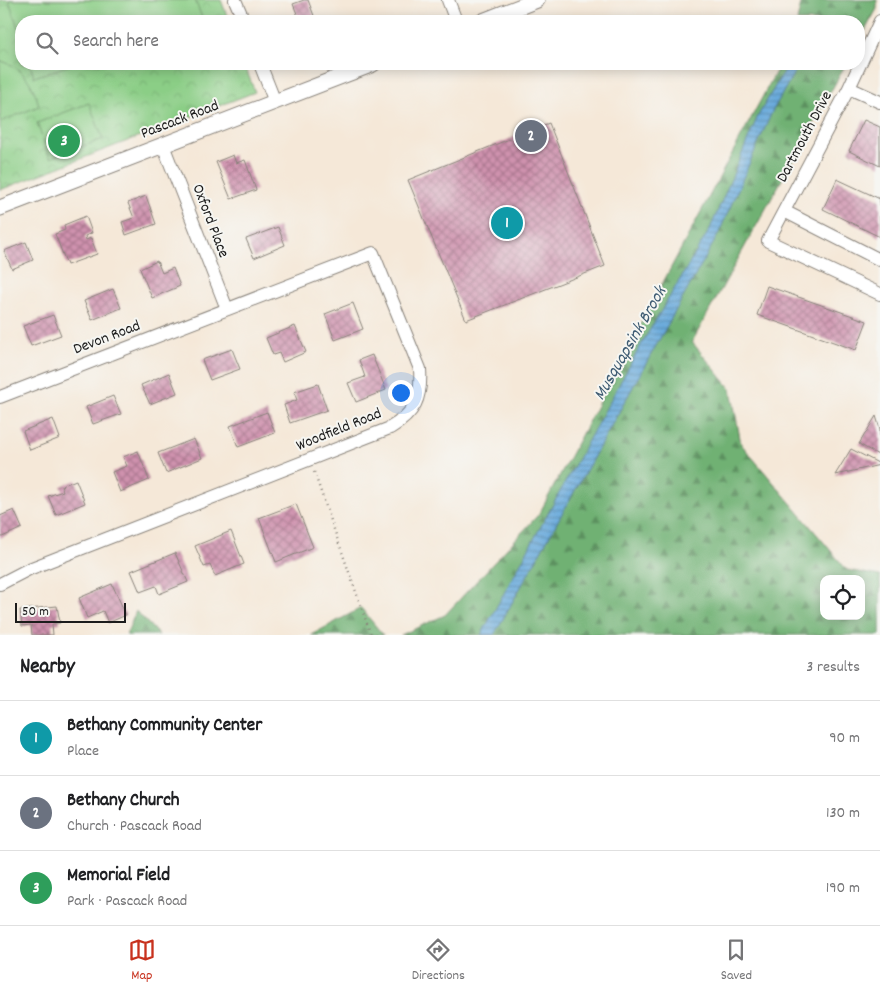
<!DOCTYPE html>
<html lang="en">
<head>
<meta charset="utf-8">
<style>
  body { margin:0; font-family:Dekko,sans-serif; background:#f2f2f2; color:#202124 }
  .controls { position:absolute; right:15px; bottom:15px; display:grid; overflow:hidden; border-radius:10px; box-shadow:0 2px 12px #0003 }
  .controls button { width:45px; height:45px; display:grid; place-items:center; padding:0; border:0; border-bottom:1px solid #e0e0e0; background:#fff; color:#202124; font:25px sans-serif }
  .scale { position:absolute; left:15px; bottom:12px; width:111px; box-sizing:border-box; padding-left:5px; border:2px solid #1c1c1c; border-top:0; font-size:14px; line-height:18px; white-space:nowrap; color:#1c1c1c; -webkit-text-stroke:4px #f6f6f2; paint-order:stroke }
  .you { position:absolute; left:400px; top:392px; width:18px; height:18px; margin:-12px; border:4px solid #fff; border-radius:50%; background:#1a73e8; box-shadow:0 0 0 8px #1a73e833 }
  .badge { display:grid; place-items:center; width:32px; height:32px; border-radius:50%; background:#c8321e; color:#fff; font-size:16px; font-weight:700 }
  .pin { position:absolute; translate:-50% -50%; border:2px solid #fff; box-shadow:0 1px 5px #0006 }
  .list { margin:0; padding:0; list-style:none }
  h2 { display:flex; justify-content:space-between; align-items:center; height:65px; margin:0; padding:0 20px; font-size:21px }
  h2 small { font-size:16px; font-weight:400; color:#757577 }
  .list li { display:grid; grid-template-columns:32px 1fr auto; gap:15px; align-items:center; box-sizing:border-box; height:75px; padding:0 20px; border-top:1px solid #e0e0e0 }
  .list b { display:block; font-size:19px; white-space:nowrap }
  .list p { margin:0; font-size:16px; white-space:nowrap; color:#757577 }
  .list em { font-size:16px; font-style:normal; color:#757577 }
  .icon { flex:none; width:28px; height:28px; fill:none; stroke:currentColor; stroke-width:2; stroke-linecap:round; stroke-linejoin:round }
  .map { position:relative; flex:none; width:880px; height:635px; overflow:hidden }
  .search { position:absolute; background:#fff; box-shadow:0 2px 12px #0003; left:15px; right:15px; top:15px; height:55px; display:flex; align-items:center; gap:12px; box-sizing:border-box; padding:0 18px; border-radius:20px; color:#757577; font-size:19px }
  .sheet { height:290px; background:#fff }
  nav { display:flex; justify-content:space-around; align-items:center; box-sizing:border-box; height:70px; border-top:1px solid #e0e0e0; background:#fff; font-size:14px; color:#757577 }
  nav a { display:grid; justify-items:center; gap:2px }
  nav .on { color:#c8321e }
  .map>svg:first-child { display:block }
</style>
</head>
<body>
<div class="map">
<svg width="880" height="635" viewBox="0 0 880 635">
  <defs>
    <pattern id="forest-firs" width="22" height="20" patternUnits="userSpaceOnUse" patternTransform="scale(1.25)"><rect width="22" height="20" fill="#70b173"/><path d="M5 1l3.5 6h-7zM16 11l3.5 6h-7z" fill="#5b8f5e"/></pattern>
    <pattern id="park-crowns" width="20" height="18" patternUnits="userSpaceOnUse" patternTransform="scale(1.25)"><rect width="20" height="18" fill="#8bce86"/><path d="M2 6a3 3 0 1 1 6 0M12 15a3 3 0 1 1 6 0" fill="none" stroke="#77b073"/></pattern>
    <pattern id="water-rules" width="6" height="5" patternUnits="userSpaceOnUse" patternTransform="scale(1.25)"><rect width="6" height="5" fill="#67a9db"/><path d="M0 2.5h6" fill="none" stroke="#5489b1"/></pattern>
    <pattern id="building-cross-hatch" width="8" height="8" patternUnits="userSpaceOnUse" patternTransform="scale(1.25)"><rect width="8" height="8" fill="#cf92ae"/><path d="M0 0l8 8M0 8l8-8" fill="none" stroke="#a7768d"/></pattern>
  </defs>
  <rect width="100%" height="100%" fill="#f6f6f2"/>
  <filter id="ink" filterUnits="userSpaceOnUse"><feTurbulence type="fractalNoise" baseFrequency=".02" numOctaves="2"/><feDisplacementMap in="SourceGraphic" scale="10" xChannelSelector="R" yChannelSelector="G"/><feConvolveMatrix kernelMatrix="1 2 1 2 8 2 1 2 1" color-interpolation-filters="sRGB"/></filter>
  <filter id="wash" filterUnits="userSpaceOnUse"><feTurbulence type="fractalNoise" baseFrequency=".0096" numOctaves="4" result="noise"/><feDisplacementMap in="SourceGraphic" scale="20" xChannelSelector="R" yChannelSelector="G"/><feGaussianBlur stdDeviation="1.12" result="paint"/><feColorMatrix in="noise" values="0 0 0 0 0 0 0 0 0 0 0 0 0 0 0 0 0 1.4 0 .05"/><feComposite in="paint" operator="in"/></filter>
  <g filter="url(#wash)">
    <rect width="100%" height="100%" fill="#f5e8d8"/>
    <path fill="url(#forest-firs)" stroke="#466648" fill-rule="evenodd" d="M802,0H877V9L859,41V21H797Z
      M780,64H846L692,342L731,389L741,444L847,570L880,576V635H401L445,615L539,514ZM824,579H861V616H824Z
      M361,608L383,635H311Z
      M136,611L159,635H126Z"/>
    <path fill="url(#park-crowns)" stroke="#547551" d="M0,0H221L229,21H21V64H244L255,92L0,190Z"/>
    <path fill="#8bce86" stroke="#547551" d="M9,0H195L203,20L200,21H21V37Z
      M0,61C22,65 34,85 39,106L0,122Z
      M30,64H73L34,77Z
      M89,103L103,139L50,158L37,123Z"/>
    <path fill="url(#water-rules)" stroke="#42627c" d="M788,64H799L772,112L718,235L494,635H481L642,343L710,229L758,116Z"/>
    <g id="blocks">
      <path fill="url(#building-cross-hatch)" d="M304,0H308L316,21H300L293,4Z
        M864,120L880,127V166L849,151Z
        M549,123L605,266L466,320L408,180Z
        M233,155L236,163L245,160L256,190L231,199L216,162Z
        M837,179L880,199V237L823,209Z
        M146,196L156,224L126,235L122,222L134,218L128,203Z
        M86,216L92,233L85,236L86,240L91,238L97,254L67,265L55,234L65,230L64,225Z
        M278,227L285,245L254,258L246,239Z
        M26,242L33,260L12,269L4,251Z
        M157,261L162,273L173,268L180,286L152,298L140,269Z
        M767,286L867,321L856,350L757,315Z
        M113,289L121,308L92,320L84,301Z
        M353,303L363,329L335,340L325,314Z
        M53,315L61,335L31,346L23,326Z
        M295,326L306,352L283,362L279,353L273,355L266,338Z
        M232,349L240,369L210,380L202,360Z
        M372,355L386,390L356,402L348,383L365,377L359,360Z
        M169,373L177,393L150,404L141,385Z
        M318,384L327,410L290,423L284,405L297,400L294,392Z
        M113,396L121,414L93,424L86,407Z
        M267,412L275,433L238,447L230,426Z
        M876,416L880,429V456L859,444Z
        M53,419L60,438L30,450L23,431Z
        M194,439L202,458L166,473L158,453Z
        M851,449L880,464V465L835,475Z
        M138,451L149,480L120,492L112,472L127,466L123,457Z
        M76,480L85,503L56,515L48,496L63,491L61,486Z
        M296,504L313,547L276,562L259,518Z
        M14,510L22,528L0,538V516Z
        M231,531L244,564L215,576L210,565L204,567L195,546Z
        M175,553L188,582L159,594L156,586L140,592L131,571Z
        M112,584L126,615L108,623L103,611L87,618L79,598Z
        M57,606L60,623L52,624L53,635H32L31,625L22,626L20,610Z"/>
    </g>
  </g>
  <g filter="url(#ink)">
    <use href="#blocks" fill-opacity="0" stroke="#88827a" stroke-width="1"/>
    <g fill="none" stroke-linecap="round" stroke-linejoin="round">
      <g stroke="#88827a" stroke-width="14">
        <path id="minor" d="M235,0L244,21
          M448,0L456,21
          M880,21L849,88L768,241L880,294
          M260,64L275,102
          M849,88L880,102
          M163,145L227,309
          M784,211L880,260
          M0,397L373,253L420,369C422,398 415,413 390,428L29,569L0,584"/>
      </g>
      <g stroke="#88827a" stroke-width="17">
        <path id="tertiary" d="M483,21L537,0
          M0,208L373,64"/>
      </g>
      <path stroke="#88827a" stroke-width="2.5" stroke-dasharray="1 4" stroke-linecap="butt" d="M314,472L371,635"/>
      <use href="#minor" stroke="#fff" stroke-width="12"/>
      <use href="#tertiary" stroke="#fff" stroke-width="15"/>
    </g>
  </g>
  <g text-anchor="middle" dominant-baseline="central" stroke-width="4" stroke-linejoin="round" paint-order="stroke">
    <g font-size="16" fill="#1c1c1c" stroke="#f6f6f2">
      <text transform="translate(180 120) rotate(-21)">Pascack Road</text>
      <text transform="translate(805 137) rotate(-62)">Dartmouth Drive</text>
      <text transform="translate(210 221) rotate(69)">Oxford Place</text>
      <text transform="translate(107 338) rotate(-21)">Devon Road</text>
      <text transform="translate(339 430) rotate(-22)">Woodfield Road</text>
    </g>
    <g font-size="18" font-style="italic" fill="#3e5b72" stroke="#f6f6f2">
      <text transform="translate(631 344) rotate(-60)">Musquapsink Brook</text>
    </g>
  </g>
</svg>
<div class="controls">
<button><svg class="icon" aria-label="locate" viewBox="0 0 24 24"><circle cx="12" cy="12" r="6"/><path d="M12 2v4M12 18v4M2 12h4M18 12h4"/></svg></button>
</div>
<div class="scale">50 m</div>
<div class="you"></div>
<div class="pin badge" style="left:507px;top:223px;background:#0f9aa8">1</div>
<div class="pin badge" style="left:531px;top:136px;background:#6b7280">2</div>
<div class="pin badge" style="left:64px;top:141px;background:#2e9e5b">3</div>
<div class="search"><svg class="icon" aria-label="search" viewBox="0 0 24 24"><circle cx="10" cy="10" r="6"/><path d="M15 15l6 6"/></svg>Search here</div>
</div>
<section class="sheet">
<h2>Nearby<small>3 results</small></h2>
<ul class="list">
<li><span class="badge" style="background:#0f9aa8">1</span><div><b>Bethany Community Center</b><p>Place</p></div><em>90 m</em></li>
<li><span class="badge" style="background:#6b7280">2</span><div><b>Bethany Church</b><p>Church · Pascack Road</p></div><em>130 m</em></li>
<li><span class="badge" style="background:#2e9e5b">3</span><div><b>Memorial Field</b><p>Park · Pascack Road</p></div><em>190 m</em></li>
</ul>
</section>
<nav>
<a class="on"><svg class="icon" aria-label="map" viewBox="0 0 24 24"><path d="M3 6l6-2 6 2 6-2v14l-6 2-6-2-6 2zM9 4v14M15 6v14"/></svg>Map</a>
<a><svg class="icon" aria-label="directions" viewBox="0 0 24 24"><path d="M12 3l9 9-9 9-9-9zM9 14v-3h6M13 9l2 2-2 2"/></svg>Directions</a>
<a><svg class="icon" aria-label="saved" viewBox="0 0 24 24"><path d="M7 4h10v16l-5-4-5 4z"/></svg>Saved</a>
</nav>
</body>
</html>
